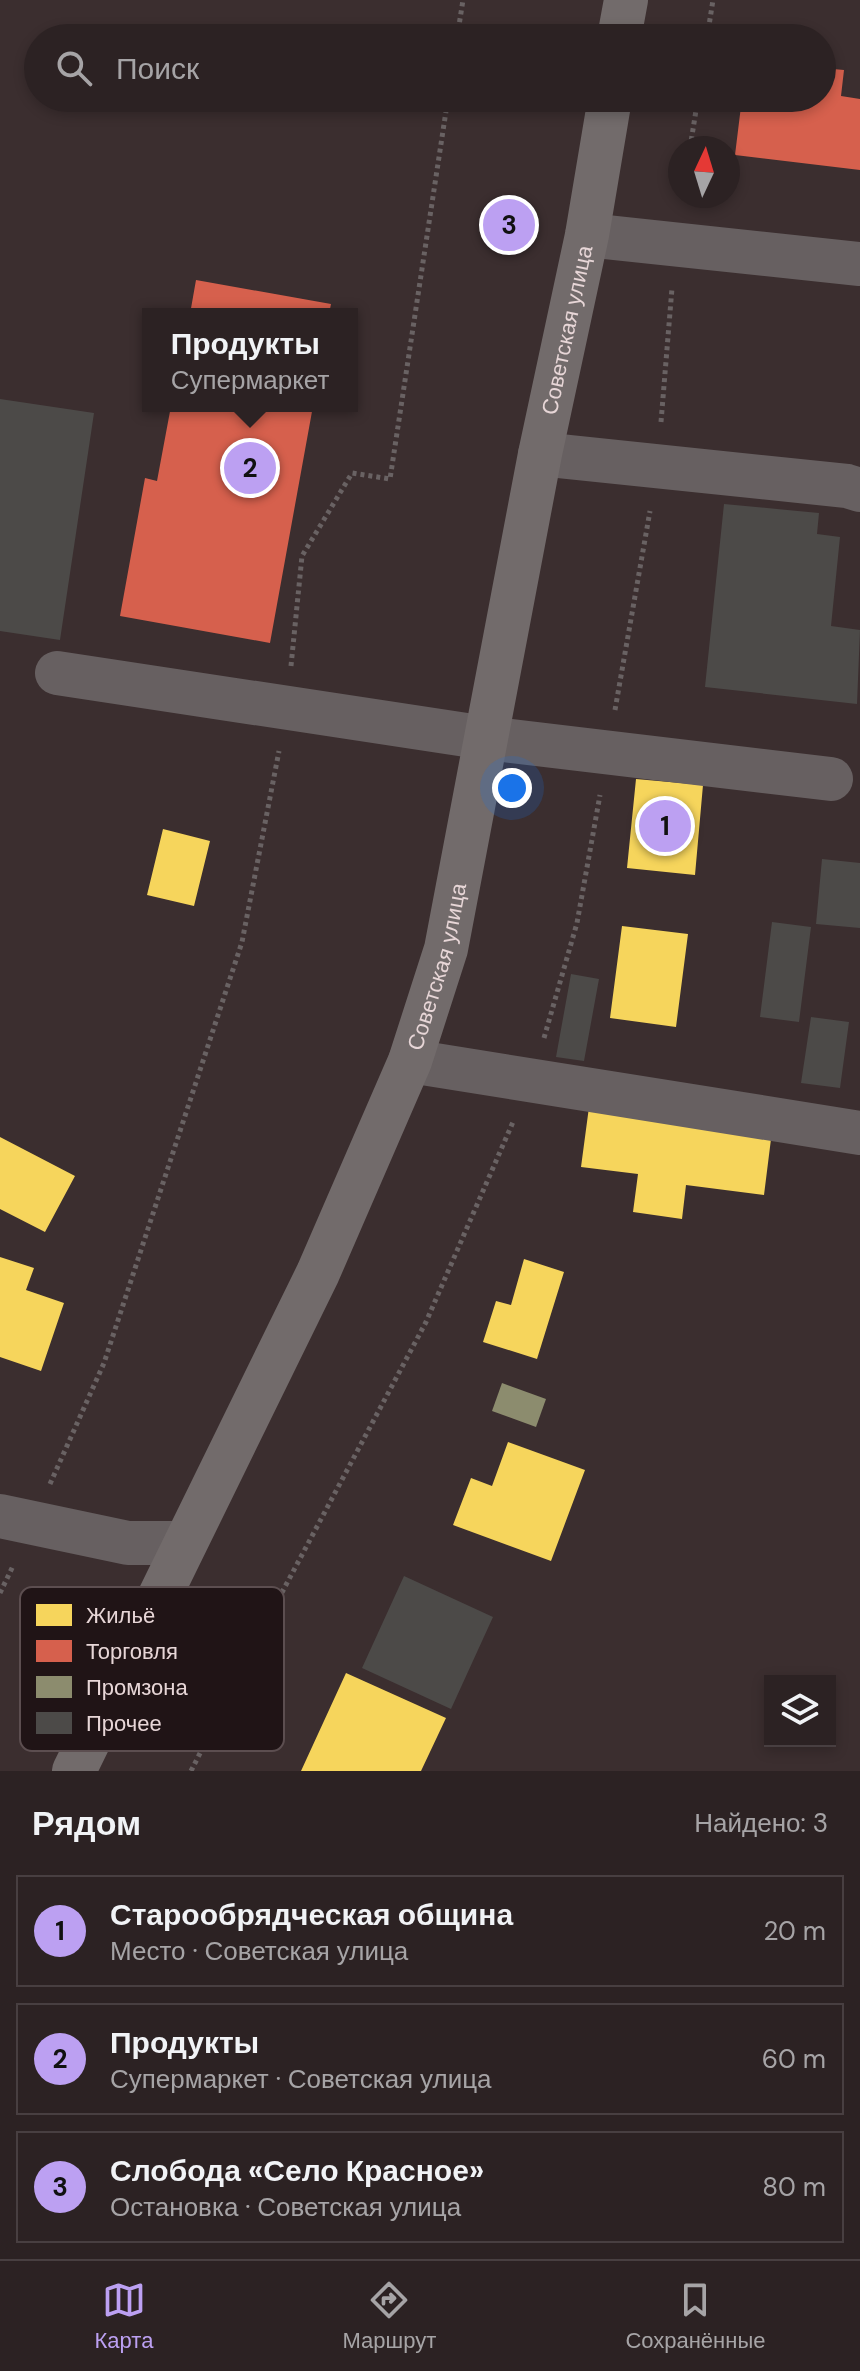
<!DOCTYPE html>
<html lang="ru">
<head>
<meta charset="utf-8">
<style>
  body { margin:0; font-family:"DM Sans",sans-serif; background:#342a2b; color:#f1f3f6 }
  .controls { position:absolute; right:24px; bottom:24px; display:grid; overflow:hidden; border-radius:0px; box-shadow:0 4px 12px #0003 }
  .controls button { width:72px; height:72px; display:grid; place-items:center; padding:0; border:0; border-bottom:2px solid #483f41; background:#2c2223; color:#f1f3f6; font:40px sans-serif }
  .compass { position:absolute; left:668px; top:136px; width:72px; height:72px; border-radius:50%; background:#2c2223; box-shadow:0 4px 12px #0003; rotate:4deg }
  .you { position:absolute; left:512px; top:788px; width:28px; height:28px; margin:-20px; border:6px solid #fff; border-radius:50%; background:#1a73e8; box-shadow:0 0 0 12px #1a73e833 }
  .badge { display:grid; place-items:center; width:52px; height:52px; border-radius:50%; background:#bca0f2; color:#111; font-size:26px; font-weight:700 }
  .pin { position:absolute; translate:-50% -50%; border:4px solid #fff; box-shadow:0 2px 8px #0006 }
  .popup { position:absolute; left:142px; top:308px; width:216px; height:104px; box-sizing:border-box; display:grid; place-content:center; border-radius:0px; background:#2c2223; filter:drop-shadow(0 2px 6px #0005); font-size:26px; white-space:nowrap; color:#a6a4a6 }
  .popup b { font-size:30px; color:#f1f3f6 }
  .popup::after { content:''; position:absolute; left:50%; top:100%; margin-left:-16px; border:16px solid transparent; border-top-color:#2c2223 }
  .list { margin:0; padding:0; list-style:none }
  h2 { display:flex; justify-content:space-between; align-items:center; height:104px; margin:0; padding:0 32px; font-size:34px }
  h2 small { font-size:26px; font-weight:400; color:#a6a4a6 }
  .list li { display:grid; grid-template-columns:52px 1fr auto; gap:24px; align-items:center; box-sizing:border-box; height:112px; margin:0 16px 16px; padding:0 16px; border:2px solid #483f41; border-radius:0px }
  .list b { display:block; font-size:30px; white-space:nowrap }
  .list p { margin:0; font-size:26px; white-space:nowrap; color:#a6a4a6 }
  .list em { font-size:26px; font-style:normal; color:#a6a4a6 }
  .icon { flex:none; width:44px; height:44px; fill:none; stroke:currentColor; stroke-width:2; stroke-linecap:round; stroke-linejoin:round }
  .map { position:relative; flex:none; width:860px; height:1771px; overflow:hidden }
  .search { position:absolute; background:#2c2223; box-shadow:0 4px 12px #0003; left:24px; right:24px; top:24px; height:88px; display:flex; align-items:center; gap:20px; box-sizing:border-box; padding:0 28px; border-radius:44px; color:#a6a4a6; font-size:30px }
  .sheet { height:488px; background:#2c2223 }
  nav { display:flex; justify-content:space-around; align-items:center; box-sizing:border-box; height:112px; border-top:2px solid #483f41; background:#2c2223; font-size:22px; color:#a6a4a6 }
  nav a { display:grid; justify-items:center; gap:4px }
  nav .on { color:#bca0f2 }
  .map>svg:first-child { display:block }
</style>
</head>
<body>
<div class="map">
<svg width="860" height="1771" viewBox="0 0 860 1771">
  <rect width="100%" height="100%" fill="#3b2e2f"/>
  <path fill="#f6d55c" d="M334,98H397L396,108Z
    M636,779L703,785L695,875L627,868Z
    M163,829L210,841L194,906L147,895Z
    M622,926L688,934L676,1027L610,1018Z
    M589,1107L772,1131L764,1195L686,1185L682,1219L633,1212L638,1174L581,1167Z
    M0,1137L75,1176L45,1232L0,1209Z
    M0,1257L34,1268L26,1290L64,1303L41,1371L0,1357Z
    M524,1259L564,1272L537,1359L483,1342L496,1301L511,1305Z
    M508,1442L585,1470L551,1561L453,1525L471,1478L492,1486Z
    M346,1673L446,1718L421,1771H301Z"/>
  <path fill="#d6604d" d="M822,68L844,70L841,96L860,99V170L735,155L742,98H822Z
    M196,280L331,304L329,314H190Z
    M171,406H313L270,643L120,616L145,478L157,481Z"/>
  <path fill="#8c8c6e" d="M502,1383L546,1399L536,1427L492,1411Z"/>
  <path fill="#4c4a48" d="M0,399L94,413L60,640L0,631Z
    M724,504L819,513L817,534L840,537L831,626L860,630L857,704L705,687Z
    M822,859L860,863V928L816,924Z
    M772,922L811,927L799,1022L760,1017Z
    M571,974L599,979L584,1061L556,1057Z
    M811,1017L849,1022L840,1088L801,1083Z
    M404,1576L493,1617L451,1709L362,1668Z"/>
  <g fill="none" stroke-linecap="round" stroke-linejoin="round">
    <path stroke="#696263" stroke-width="5" stroke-dasharray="4 4" stroke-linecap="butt" d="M457,38L463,0
      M707,38L713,0
      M690,148L698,98
      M661,422L672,288
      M291,666L302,556L352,473L390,479L448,98
      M615,710L650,511
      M544,1038L577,923L600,795
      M50,1484L104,1363L242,942L279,751
      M0,1593L13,1566
      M191,1771L279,1598L426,1322L513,1122"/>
    <path stroke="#676061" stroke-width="44" d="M587,235L860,264
      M540,454L847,486L860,490
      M57,673L486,738L831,779
      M410,1061L860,1133
      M0,1516L128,1543H185"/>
    <g stroke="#726b6b" stroke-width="44">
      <path d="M619,38L626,0"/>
      <path id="s1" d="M74,1771L318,1273L410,1061L446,949L540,454L587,235L610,98"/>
    </g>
  </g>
  <g text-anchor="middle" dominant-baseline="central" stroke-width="8" stroke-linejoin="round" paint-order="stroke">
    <g font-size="22" fill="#e7d6d7" stroke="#201416">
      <text stroke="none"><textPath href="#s1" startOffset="1534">Советская улица</textPath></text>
      <text stroke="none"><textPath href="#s1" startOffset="884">Советская улица</textPath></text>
    </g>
  </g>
  <rect x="20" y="1587" width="264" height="164" rx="12" fill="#201416" stroke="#5c4e50" stroke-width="2"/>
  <rect x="36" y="1604" width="36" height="22" fill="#f6d55c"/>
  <rect x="36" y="1640" width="36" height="22" fill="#d6604d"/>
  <rect x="36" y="1676" width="36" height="22" fill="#8c8c6e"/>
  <rect x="36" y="1712" width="36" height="22" fill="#4c4a48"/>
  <g font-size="22" fill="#e7d6d7">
    <text x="86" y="1623">Жильё</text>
    <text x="86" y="1659">Торговля</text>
    <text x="86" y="1695">Промзона</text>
    <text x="86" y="1731">Прочее</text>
  </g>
</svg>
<div class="controls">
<button><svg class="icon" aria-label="layers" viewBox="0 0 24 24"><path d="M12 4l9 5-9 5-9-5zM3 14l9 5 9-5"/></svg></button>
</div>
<svg class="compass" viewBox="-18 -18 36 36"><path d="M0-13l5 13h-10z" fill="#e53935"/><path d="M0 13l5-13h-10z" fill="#a6a4a6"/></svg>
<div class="you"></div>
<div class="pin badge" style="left:665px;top:826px">1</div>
<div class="pin badge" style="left:250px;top:468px">2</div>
<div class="popup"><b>Продукты</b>Супермаркет</div>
<div class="pin badge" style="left:509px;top:225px">3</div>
<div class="search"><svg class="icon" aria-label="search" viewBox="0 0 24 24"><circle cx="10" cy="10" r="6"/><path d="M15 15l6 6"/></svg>Поиск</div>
</div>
<section class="sheet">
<h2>Рядом<small>Найдено: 3</small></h2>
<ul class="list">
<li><span class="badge">1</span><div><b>Старообрядческая община</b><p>Место · Советская улица</p></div><em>20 m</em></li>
<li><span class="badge">2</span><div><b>Продукты</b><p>Супермаркет · Советская улица</p></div><em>60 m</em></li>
<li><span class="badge">3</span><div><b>Слобода «Село Красное»</b><p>Остановка · Советская улица</p></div><em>80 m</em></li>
</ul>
</section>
<nav>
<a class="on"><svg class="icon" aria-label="map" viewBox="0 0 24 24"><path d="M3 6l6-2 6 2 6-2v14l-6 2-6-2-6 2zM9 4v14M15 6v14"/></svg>Карта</a>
<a><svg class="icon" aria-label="directions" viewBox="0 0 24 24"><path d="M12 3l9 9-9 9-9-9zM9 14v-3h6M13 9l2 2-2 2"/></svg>Маршрут</a>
<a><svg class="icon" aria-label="saved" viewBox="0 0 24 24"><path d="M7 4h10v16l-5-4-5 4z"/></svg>Сохранённые</a>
</nav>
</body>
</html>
